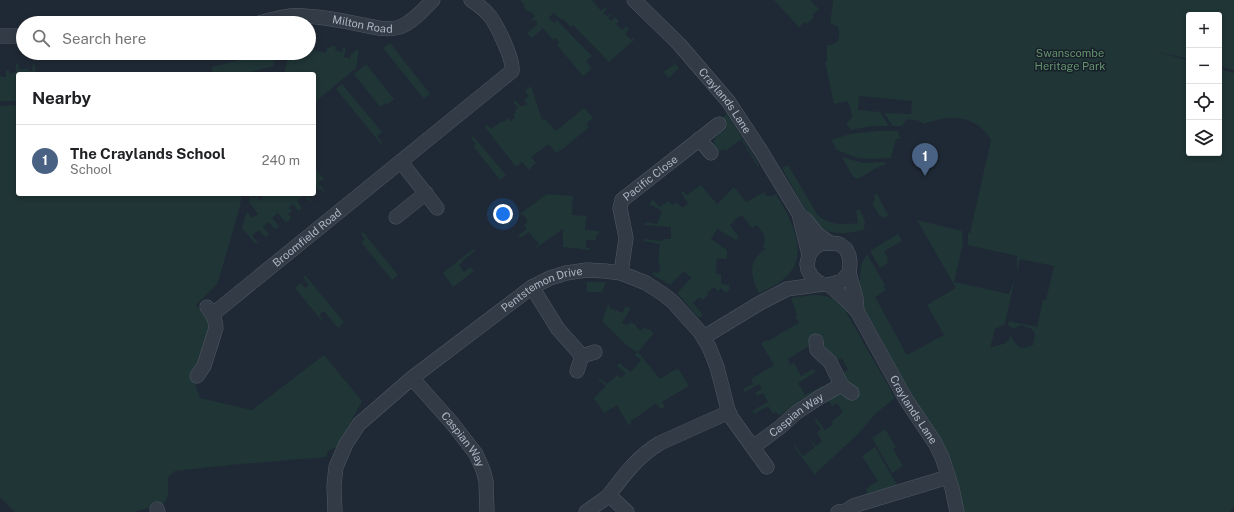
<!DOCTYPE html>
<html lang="en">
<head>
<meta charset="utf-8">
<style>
  body { margin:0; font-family:"Public Sans",sans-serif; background:#f6f6f6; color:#202124 }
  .controls { position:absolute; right:12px; top:12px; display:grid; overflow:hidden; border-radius:4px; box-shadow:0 2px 6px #0003 }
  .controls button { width:36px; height:36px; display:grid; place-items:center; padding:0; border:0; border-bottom:1px solid #e0e0e0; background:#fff; color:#202124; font:20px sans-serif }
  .you { position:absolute; left:503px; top:214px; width:14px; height:14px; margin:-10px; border:3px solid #fff; border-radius:50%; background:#1a73e8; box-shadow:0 0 0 6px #1a73e833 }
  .badge { display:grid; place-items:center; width:26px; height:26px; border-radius:50%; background:#496183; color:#fff; font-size:13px; font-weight:700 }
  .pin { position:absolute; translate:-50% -33px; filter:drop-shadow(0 1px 2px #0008) }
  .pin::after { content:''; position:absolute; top:21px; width:14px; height:12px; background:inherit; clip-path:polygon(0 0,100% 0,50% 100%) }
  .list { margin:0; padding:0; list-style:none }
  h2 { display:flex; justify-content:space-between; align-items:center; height:52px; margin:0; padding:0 16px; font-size:17px }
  h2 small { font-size:13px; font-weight:400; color:#757577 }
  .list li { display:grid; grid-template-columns:26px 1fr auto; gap:12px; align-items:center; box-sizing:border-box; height:72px; padding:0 16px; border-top:1px solid #e0e0e0 }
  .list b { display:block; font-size:15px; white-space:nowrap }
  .list p { margin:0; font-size:13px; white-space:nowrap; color:#757577 }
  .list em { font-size:13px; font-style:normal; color:#757577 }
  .icon { flex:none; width:22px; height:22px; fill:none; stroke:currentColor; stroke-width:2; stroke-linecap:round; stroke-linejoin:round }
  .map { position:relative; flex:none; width:1234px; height:512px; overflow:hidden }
  .search { position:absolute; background:#fff; box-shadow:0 2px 6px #0003; left:16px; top:16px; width:300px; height:44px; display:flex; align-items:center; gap:10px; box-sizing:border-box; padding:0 14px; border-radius:22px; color:#757577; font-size:15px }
  .panel { position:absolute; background:#fff; box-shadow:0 2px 6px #0003; left:16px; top:72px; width:300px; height:124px; border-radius:4px }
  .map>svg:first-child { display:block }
</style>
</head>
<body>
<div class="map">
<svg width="1234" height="512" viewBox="0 0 1234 512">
  <rect width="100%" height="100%" fill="#1f2935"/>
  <path fill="#203536" d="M520,0H592L601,11L605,7L607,9L603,13L607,16L611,13L612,14L608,18L611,21L615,17L619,21L616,24L622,30L626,26L629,29L625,34L631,40L633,38L635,39L609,62L573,25L571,27L563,19L562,20L553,13L549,18L554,23L557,20C569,33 580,44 592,56L586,61L592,69L583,76L557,45L559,42L556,38L553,40L543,28L532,38L527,33L537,25V22L535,20H532L529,23H528L535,16L530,11L528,12L523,6L525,5Z
    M774,0H810L819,9L812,15L814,17L807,24L805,22L799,27Z
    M833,0H1234V70L1219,66V15H1189V59L1155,51L1189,61V153H1219V69L1234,73V506L1230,512H964L958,483L950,457L906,388L890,359L891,357L864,308L859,284V281L860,280C860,270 861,262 867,254L885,285L884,287L886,290L875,297L907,355L944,335L927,305L956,288L917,220L962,231L963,243L954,282L1009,294L1015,278L1005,324L995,329L990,348L1006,343L1011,336C1017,347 1021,351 1033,345L1035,334L1032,329L1021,325L1013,329L1008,325L1009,321L1037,327L1043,300H1046L1054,266L1020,259L1017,272V256L968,245V233H970L991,140C977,115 949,113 924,124C919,120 911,118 905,121L902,126H893L884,113L911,114L912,101L859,96L858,110L880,112L889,126H872L851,130L846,124L852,117L851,109L847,101L834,104L825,62H827V45C839,45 841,37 838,27L830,23V26Z
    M312,42L314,43L313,50L326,53L327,47L330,48L332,46H336L335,50L342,52L343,47L346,48L344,57L350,59L351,53H354L355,50H359L356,68L314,103V74H284L289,53H309V43L312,44Z
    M390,43L430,94L424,99L383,48Z
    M267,53H276L273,66L243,74H211L213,73L212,67Z
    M16,64H18L19,69H29V71H32L33,64H34L36,73H41V74H18V101H0V76H2V77H6V70H9V74L16,72Z
    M366,64L394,99L388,104L386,103L380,107L354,74Z
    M675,64L679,68L669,78L663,72Z
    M342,84L382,132L377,136L383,143L381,144L336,89Z
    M531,86L542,120L545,119L556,131L584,108L593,118L586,124L589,127L565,147L556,153L549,144L531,157L536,163L529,170L522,162L516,167L485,127L487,125L491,129L502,121L504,122L508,118L510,121L515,117L513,115L516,112L515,110L518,108L513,102L515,100L521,107L523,105L525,106L527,104L524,100L529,96L525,91Z
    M18,105V194H242L240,206L221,272L217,284L196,305L210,322V327L193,377L200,398L252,410L324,355L362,401L337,447L328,451L326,457L230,465L175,471L168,477V496L164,503L141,510L134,512H15L0,497V106Z
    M727,114L759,165L758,167L741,139L726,151L724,149L719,151C708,140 717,136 726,129L720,119Z
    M878,131H898L900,139H896L891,158L871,159L858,158L837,150L831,140L850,134Z
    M473,136L506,175L500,180L473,146L476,144L471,138Z
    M842,157L863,163L885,162L886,164L878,167L858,179L853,177Z
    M788,165L817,214C829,226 843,225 858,223L856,210H860L865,221L864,229C859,232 852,232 846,233C838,233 829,233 822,228C810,221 790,182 782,168Z
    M314,167L324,179L318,183L324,190L323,192L321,189L319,190L315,186L314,187Z
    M701,185L717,204L734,187L746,202L764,192L767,196H772L776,194C790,217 811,254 786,277C778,284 768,289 759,293C750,276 748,261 765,249L763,246C767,237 762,231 757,225L752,228L742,215L733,221L734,222L730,225L739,237L736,240L717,229L711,239L727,250V259L717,258L716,274H721V284L730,285L729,290L726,293L721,288L718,291L714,287L707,293L708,295L703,300L699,297L693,303L703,315L699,318L678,294V292L691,278L684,271L670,285L653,275V272L659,273L660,263H658L660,244L643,241L644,239L662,241L663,239H671V227L645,225V222L657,224L662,211L649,204L653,199L659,207L669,201L672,205L677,202L681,207C684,208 686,206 688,203L681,193L683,191L687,195Z
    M250,194L254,198L257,196L260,200L263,198L259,194H309L310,195L308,196L311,201L309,202L304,195L297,201L302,208L298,211L293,204L289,207L292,211L288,214L291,218L286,223L278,213L272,218L279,226L275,229L269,222L263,227L269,234L265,237L259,230L252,235L258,243L256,244L242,228L247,212L252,218L258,214L249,202Z
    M547,194L573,196L572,215L587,216L586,218L585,230L599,231L598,235H596V240H586V248H590V250L563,247V229L536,248L535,247L539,244L529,232L521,238L520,236L516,237L527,229L524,225L527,223C528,219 524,215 521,214L505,227L501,228Z
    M877,194L888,215L885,218L879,215L872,203L875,200L874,195Z
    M363,232L398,275L392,280L361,242L365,239L361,234Z
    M898,234L902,241L884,251L888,259L887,260L888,263L880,268L870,251Z
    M473,249L475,251L462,261L463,262L459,265L464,272L470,267L474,271L453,287L443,273Z
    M305,275L344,322L338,328L324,311L319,315L323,320L322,321L295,288L301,283L305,288L309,285L303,277Z
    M581,282H606L602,292H587V283Z
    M813,295C824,295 834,297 842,305L895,398L876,413L859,433L817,472L815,475L794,447V445L803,456L815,447L811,442L812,441L816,446L822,441L817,433L821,429L814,420H816V418L825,430L833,424L831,422L843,412L837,403L832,406L829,401L826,403L823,399L844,394L841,374L848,370L842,358L834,361L812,344L788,359L790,365L794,363L801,376L813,369L816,372L798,383L805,395L822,386L823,387L799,401L779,416L776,412L773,414L768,406L754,414L752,411L768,402L763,393L757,396L755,393L762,389L759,384L745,392L743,389L753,384L751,379L774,365L761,343L767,340L768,341L777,336L779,334L799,323L795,316L797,315L791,298Z
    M608,305L610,306L609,308L623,313L625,306L631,308L622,323L627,325L630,322L636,325V327L641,331L645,327L648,330L649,329L653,332V334L638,352L660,379L678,368L689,386L662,402L665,407L661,409L656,404C646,409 640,416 630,421L631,423L629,426L617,405L604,413L597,402L593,399L606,386L599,380L598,377L607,384L617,375L621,378L626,373L617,366L619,363L631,372L641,360L635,355L637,352L626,345L602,321Z
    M885,429L896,447L893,449L903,466L892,473L872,438Z
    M875,447L897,485L867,494L866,489L878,481L862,456Z"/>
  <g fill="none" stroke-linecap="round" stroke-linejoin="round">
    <g stroke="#4f5964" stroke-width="15">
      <g id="minor">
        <path id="s1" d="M634,0L679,44L728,101L761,151L799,214L809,255L807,264L808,270L812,277L819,283L829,285L842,281L849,273L850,264L849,256L846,249L839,244L830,243L820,244L814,248L809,255"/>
        <path id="s2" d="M259,23C274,19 290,14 305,16C324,17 344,21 363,25C375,27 388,31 400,27C413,22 424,9 433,0"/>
        <path d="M0,36H23"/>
        <path d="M699,139L711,153"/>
        <path d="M401,162L437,208"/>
        <path d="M801,216L806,220L817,234L830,243"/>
        <path d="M396,217L426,193"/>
        <path id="s3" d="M621,273L626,238L620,208L622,200L719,124"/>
        <path d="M849,273L856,298L857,311"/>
        <path id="s4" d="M829,285L841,295L857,311L905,398L935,443L942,457L952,488L957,512"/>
        <path d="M532,287L558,329L582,356"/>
        <path id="s5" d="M213,314L512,71C514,60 496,22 488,14C483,8 477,4 471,0"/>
        <path d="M704,337L760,303L787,289L823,284"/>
        <path d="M816,341L817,350L830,362L842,386L852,393"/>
        <path d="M577,371L582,356L595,352"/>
        <path d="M197,376L204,366L216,328C216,320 212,313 207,307"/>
        <path id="s6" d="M412,378L452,423L476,454L483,470L486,481L487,512"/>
        <path id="s7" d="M753,447L779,428L797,412L820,397L841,385"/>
        <path d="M157,509L158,512"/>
        <path id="s8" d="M335,512L334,485L336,467L346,444L359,424L412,378L532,287L550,278L566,273L587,270L605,271L621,273L646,283L663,294L673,302L700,332L709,347L717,367L728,410L731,417L767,467"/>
        <path d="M586,512L603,500L609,495"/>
        <path d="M627,512L609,495C624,475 638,456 660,443L729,412"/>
        <path d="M838,512L846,511L853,506L948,477"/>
      </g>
    </g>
    <use href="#minor" stroke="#323b46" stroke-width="14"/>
  </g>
  <g text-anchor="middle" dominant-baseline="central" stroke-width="3" stroke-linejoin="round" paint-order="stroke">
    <g font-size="11" fill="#acb6c3" stroke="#18202a">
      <text stroke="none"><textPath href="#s2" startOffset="105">Milton Road</textPath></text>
      <text stroke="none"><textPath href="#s1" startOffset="136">Craylands Lane</textPath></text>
      <text stroke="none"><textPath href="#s3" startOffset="110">Pacific Close</textPath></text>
      <text stroke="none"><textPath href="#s5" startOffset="121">Broomfield Road</textPath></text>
      <text stroke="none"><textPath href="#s8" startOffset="323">Pentstemon Drive</textPath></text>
      <text stroke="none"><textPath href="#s4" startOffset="152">Craylands Lane</textPath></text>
      <text stroke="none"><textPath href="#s7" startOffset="54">Caspian Way</textPath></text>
      <text stroke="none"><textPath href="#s6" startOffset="80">Caspian Way</textPath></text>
    </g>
    <g font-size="11" fill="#64936d" stroke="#18202a">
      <text x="1070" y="53">Swanscombe<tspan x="1070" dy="13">Heritage Park</tspan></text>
    </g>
  </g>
</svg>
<div class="controls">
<button>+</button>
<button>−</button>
<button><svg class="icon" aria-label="locate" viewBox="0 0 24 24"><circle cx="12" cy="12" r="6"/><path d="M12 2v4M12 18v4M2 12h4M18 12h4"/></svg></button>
<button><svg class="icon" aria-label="layers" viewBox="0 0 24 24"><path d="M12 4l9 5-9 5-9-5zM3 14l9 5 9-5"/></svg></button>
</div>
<div class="you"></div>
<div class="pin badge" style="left:925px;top:176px">1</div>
<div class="search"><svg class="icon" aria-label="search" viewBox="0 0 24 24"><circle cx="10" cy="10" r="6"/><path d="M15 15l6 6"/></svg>Search here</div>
<section class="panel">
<h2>Nearby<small></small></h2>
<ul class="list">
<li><span class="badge">1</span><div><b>The Craylands School</b><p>School</p></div><em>240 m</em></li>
</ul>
</section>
</div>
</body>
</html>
